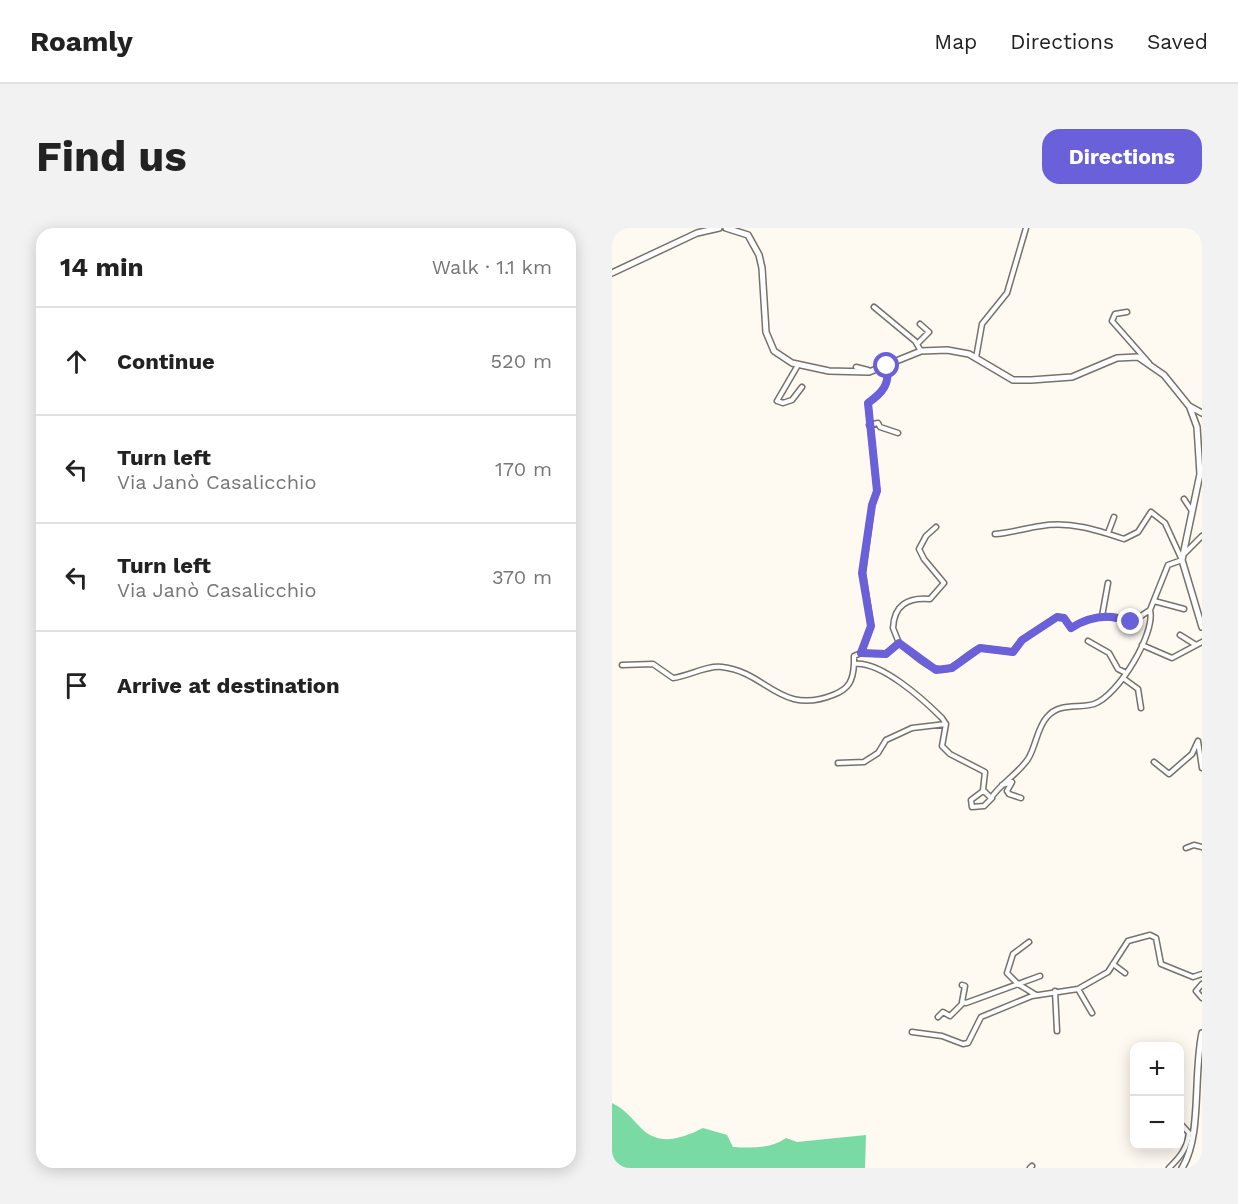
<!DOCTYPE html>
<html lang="en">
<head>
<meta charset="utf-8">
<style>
  body { margin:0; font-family:"Work Sans",sans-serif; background:#f2f2f2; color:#222 }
  .controls { position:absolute; right:18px; bottom:18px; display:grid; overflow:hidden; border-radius:12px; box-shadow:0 3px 15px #0003 }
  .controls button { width:54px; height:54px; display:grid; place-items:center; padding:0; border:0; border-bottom:2px solid #e0e0e0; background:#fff; color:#222; font:30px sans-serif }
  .stop { position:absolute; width:18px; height:18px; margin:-14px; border:4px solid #6a60da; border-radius:50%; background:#fff }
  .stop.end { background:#6a60da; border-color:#fff; box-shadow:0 2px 6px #0008 }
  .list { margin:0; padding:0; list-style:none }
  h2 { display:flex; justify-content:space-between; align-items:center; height:78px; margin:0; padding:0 24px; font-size:26px }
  h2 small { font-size:20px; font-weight:400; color:#767676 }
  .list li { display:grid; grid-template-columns:39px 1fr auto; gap:18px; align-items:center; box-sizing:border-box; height:108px; padding:0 24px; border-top:2px solid #e0e0e0 }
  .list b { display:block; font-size:22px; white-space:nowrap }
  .list p { margin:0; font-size:20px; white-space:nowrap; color:#767676 }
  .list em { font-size:20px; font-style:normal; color:#767676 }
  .icon { flex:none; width:33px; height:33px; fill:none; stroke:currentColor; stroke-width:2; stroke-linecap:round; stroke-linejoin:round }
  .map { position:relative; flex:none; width:590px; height:940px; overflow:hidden; border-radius:18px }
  header { display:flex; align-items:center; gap:36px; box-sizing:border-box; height:84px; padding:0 30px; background:#fff; border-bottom:2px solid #e0e0e0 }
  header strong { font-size:28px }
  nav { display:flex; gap:33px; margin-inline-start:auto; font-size:21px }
  .intro { display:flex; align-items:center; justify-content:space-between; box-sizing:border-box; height:144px; padding:0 36px }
  h1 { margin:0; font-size:42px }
  .button { padding:15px 27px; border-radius:18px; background:#6a60da; color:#fff; font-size:21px; font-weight:700 }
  main { display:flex; gap:36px; padding:0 36px }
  aside { flex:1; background:#fff; border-radius:18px; box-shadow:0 3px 15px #0003 }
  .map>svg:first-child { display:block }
</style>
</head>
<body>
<header>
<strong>Roamly</strong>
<nav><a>Map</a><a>Directions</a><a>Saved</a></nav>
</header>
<div class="intro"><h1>Find us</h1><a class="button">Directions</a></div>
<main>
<aside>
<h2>14 min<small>Walk · 1.1 km</small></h2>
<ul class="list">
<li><svg class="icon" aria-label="ahead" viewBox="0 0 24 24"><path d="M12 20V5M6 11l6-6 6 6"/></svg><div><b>Continue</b></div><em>520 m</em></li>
<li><svg class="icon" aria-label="left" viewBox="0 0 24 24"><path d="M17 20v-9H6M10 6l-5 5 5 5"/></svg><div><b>Turn left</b><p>Via Janò Casalicchio</p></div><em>170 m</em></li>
<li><svg class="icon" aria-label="left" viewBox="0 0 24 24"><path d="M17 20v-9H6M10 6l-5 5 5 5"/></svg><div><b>Turn left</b><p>Via Janò Casalicchio</p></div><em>370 m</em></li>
<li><svg class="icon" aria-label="arrive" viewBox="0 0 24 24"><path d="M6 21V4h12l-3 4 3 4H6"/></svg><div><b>Arrive at destination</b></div></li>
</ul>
</aside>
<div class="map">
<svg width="590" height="940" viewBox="0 0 590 940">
  <rect width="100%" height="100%" fill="#fef9f1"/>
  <path fill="#79dba3" d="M0,875C13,881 19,890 29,900C47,919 71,910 91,900L115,907L121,919C140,920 158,921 174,910L185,914L254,907L253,940H0Z"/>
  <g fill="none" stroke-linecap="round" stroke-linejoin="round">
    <g stroke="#76726b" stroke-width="7">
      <path id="street" d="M262,79L303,113L309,123
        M515,84L503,86L500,93L537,135
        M306,115L317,104L308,96
        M364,130L370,96L395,65L414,0
        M186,137L165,173L171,175L180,172L190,159
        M244,139L256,142
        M257,197L266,195L268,199L286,205
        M572,271L580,283
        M496,305L502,289
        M383,306C399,305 413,300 429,298C458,293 485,302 512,311L526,304L539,284L553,295L570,332L556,337L538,382L520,394C495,387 482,386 459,400L452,390L445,389L410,412L401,424L368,420C357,425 350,433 340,439C322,450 301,425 287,415L274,426L249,425L242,428V436C268,432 312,472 330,490L334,496L330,518L338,526L373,544L371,562L379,570C390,554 405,547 416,531C424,518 425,500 435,489C448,474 466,481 482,476C506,468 544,405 538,382
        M573,325L590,308
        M542,373L572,381
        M490,388L496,355
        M568,407L584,417
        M476,413L497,425L506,441L514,445
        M287,415L281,400C282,377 296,369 318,371L332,355L312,331L307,321L314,308L324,299
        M530,417L560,430L590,414
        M249,425L259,398L251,345L260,277L265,263L256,175C270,165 278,157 275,138
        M10,437L41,436L61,450C77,448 95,437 110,439C155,444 168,488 221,467C237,461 241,453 242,436
        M511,450L526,461L529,480
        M542,534L557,546L580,526L586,513L590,540
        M226,535L252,534L266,525L274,512L300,500L334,496
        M390,557L400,554L395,563L397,566L409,570
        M371,563L359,572L360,579L372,578L380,570
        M574,620L582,617L590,619
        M417,714L401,726L395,745L406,756L424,767
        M501,736L513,745
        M590,756L584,763L590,770
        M350,757L353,758L350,774L354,775L428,748
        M466,761L480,785
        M443,763L445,803
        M326,789L331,784L338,788L351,775
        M300,804L330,808L351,816L356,815L369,789L420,768L466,761L496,744L516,713L538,707L544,710L549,736L581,749L590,746
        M418,940L420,938
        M557,940C568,929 575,921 577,905L568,895"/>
    </g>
    <g stroke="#76726b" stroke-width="8">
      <path id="secondary" d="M114,0L136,7L147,27L150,40L154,104L162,123L180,135L217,143L257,144L309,123L335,122L357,126L401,152H419L460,149L505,130L526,129L552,147L577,178L590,185
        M0,45L85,5L107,0
        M578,180L585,199L588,246L570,332L590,399
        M570,940C590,909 581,847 590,805"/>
    </g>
    <use href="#street" stroke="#fff" stroke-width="4"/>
    <use href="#secondary" stroke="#fff" stroke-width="5"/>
  </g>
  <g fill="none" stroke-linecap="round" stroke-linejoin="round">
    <path stroke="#6a60da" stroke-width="8" d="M275,138C278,157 270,165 256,175L265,263L260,277L250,345L259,398L249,425L274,426L287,415L324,442L340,440L368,420L401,424L410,412L445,389L452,390L459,400C478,388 498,385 519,394"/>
  </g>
</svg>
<div class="controls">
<button>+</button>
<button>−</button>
</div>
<div class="stop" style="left:275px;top:138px"></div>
<div class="stop end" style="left:519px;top:394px"></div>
</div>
</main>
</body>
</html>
